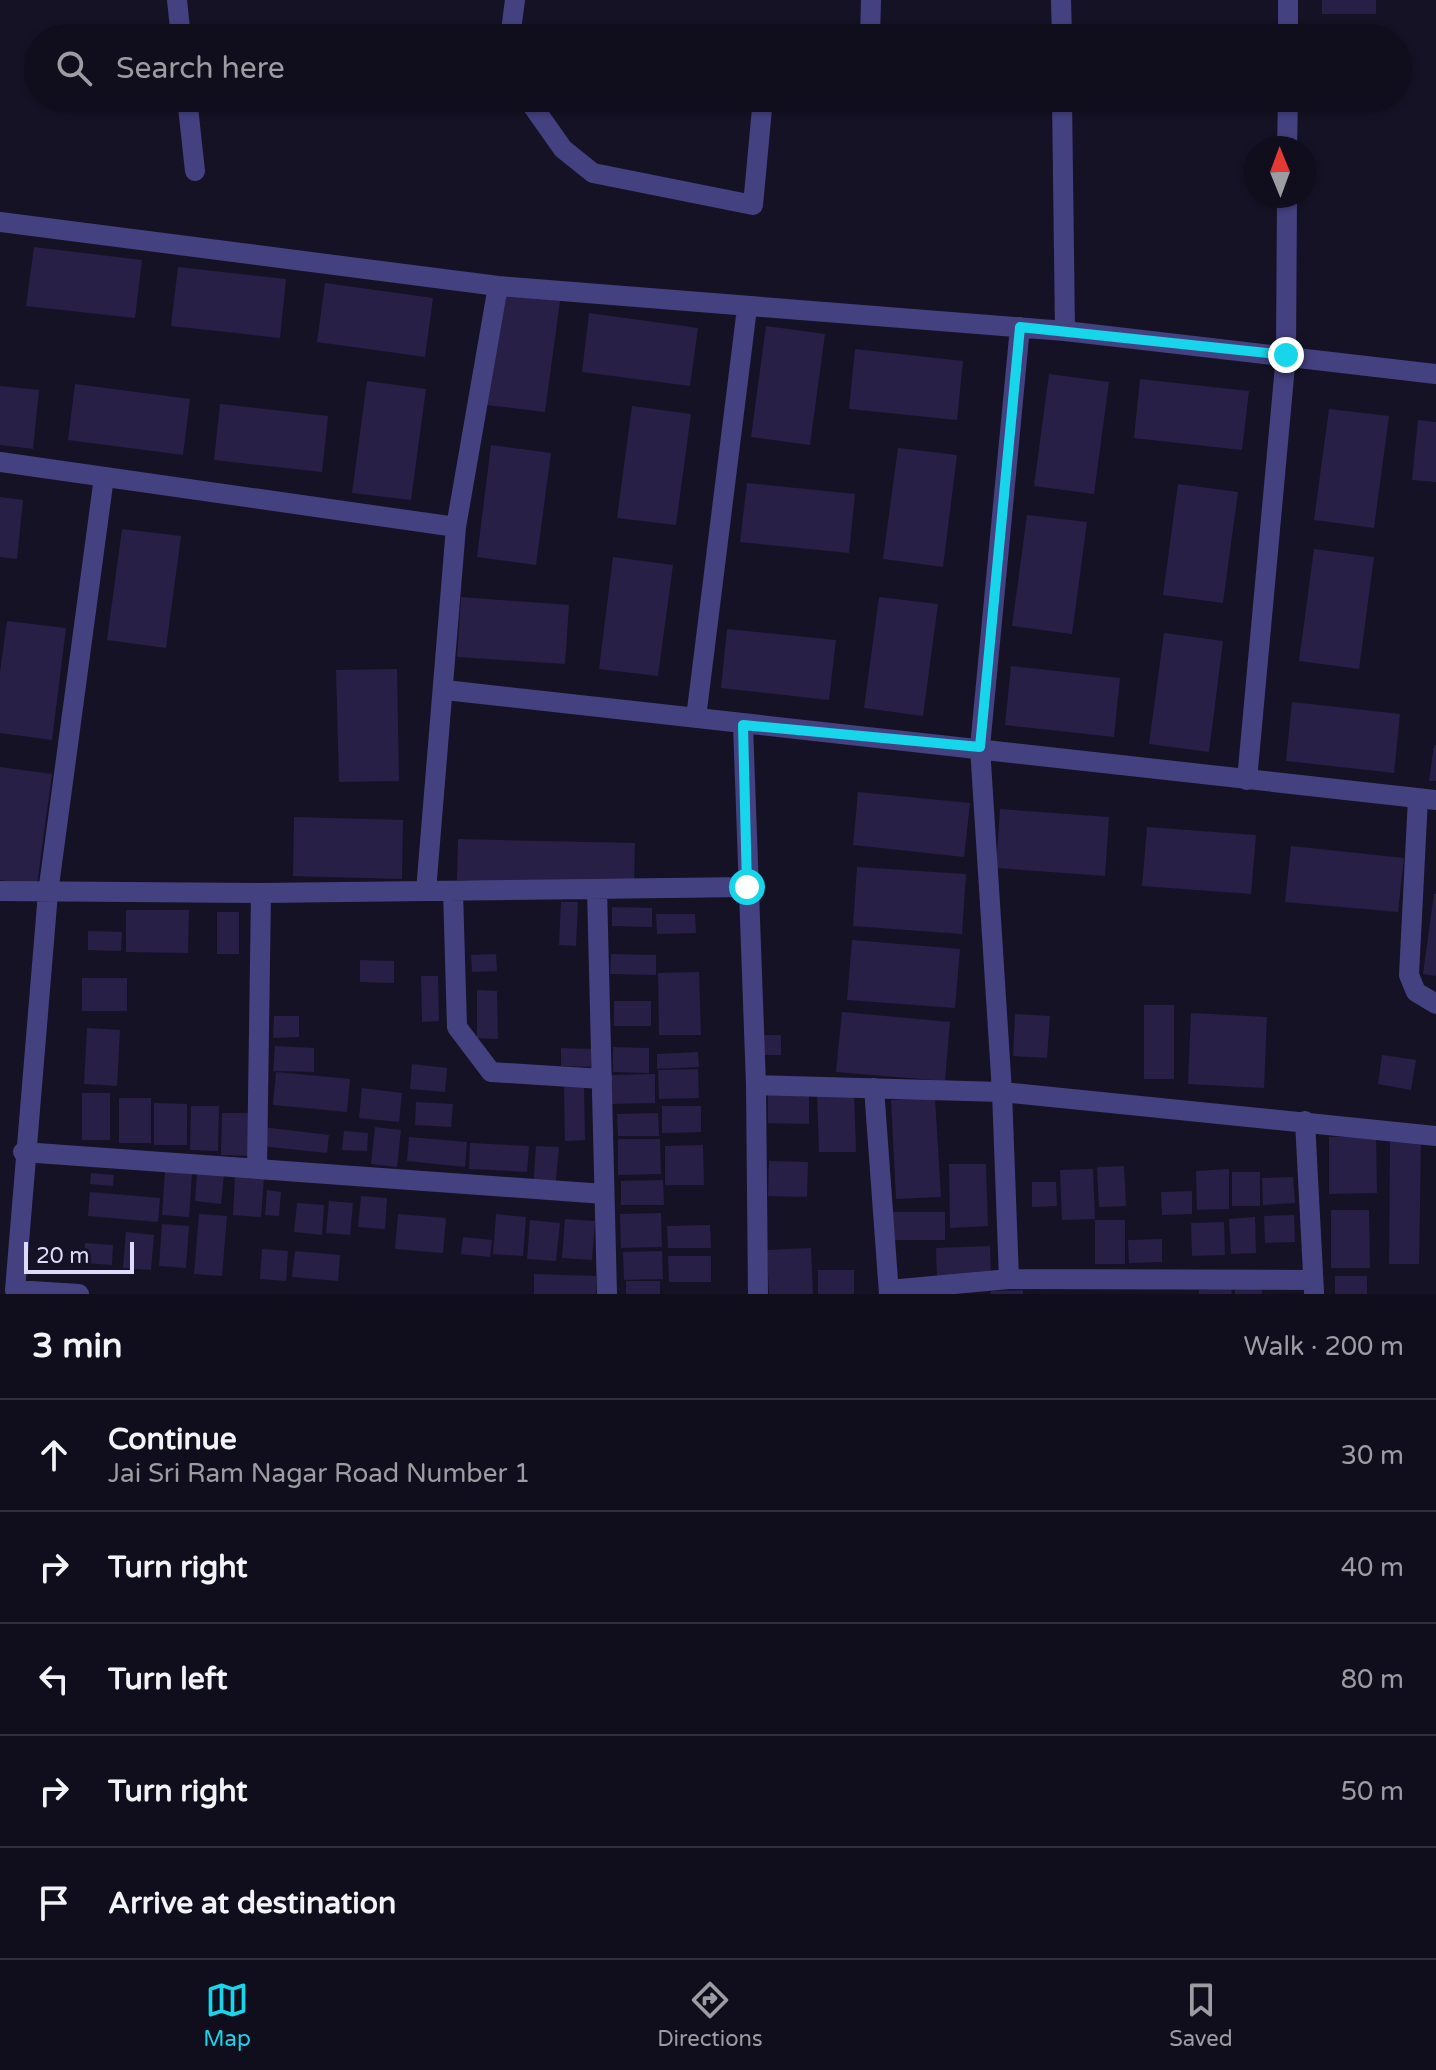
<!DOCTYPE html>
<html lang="en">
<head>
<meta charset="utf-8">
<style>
  body { margin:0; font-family:"Varela Round",sans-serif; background:#191725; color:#f1f3f6 }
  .compass { position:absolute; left:1244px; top:136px; width:72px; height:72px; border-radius:50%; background:#100e1c; box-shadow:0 2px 6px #0004; rotate:359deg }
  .scale { position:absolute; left:24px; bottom:20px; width:110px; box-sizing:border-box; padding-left:8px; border:4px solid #dedafc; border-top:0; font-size:22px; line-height:28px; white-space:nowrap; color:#dedafc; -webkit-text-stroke:6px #151226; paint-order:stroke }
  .stop { position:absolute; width:24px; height:24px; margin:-18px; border:6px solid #17d6eb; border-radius:50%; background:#fff }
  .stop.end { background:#17d6eb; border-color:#fff; box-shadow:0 2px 8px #0008 }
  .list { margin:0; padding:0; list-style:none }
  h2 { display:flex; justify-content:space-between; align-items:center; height:104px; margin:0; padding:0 32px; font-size:34px }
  h2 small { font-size:26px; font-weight:400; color:#9c9ca3 }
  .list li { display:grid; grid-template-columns:52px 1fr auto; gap:24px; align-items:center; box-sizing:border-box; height:112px; padding:0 32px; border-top:2px solid #302e3b }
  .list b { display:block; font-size:30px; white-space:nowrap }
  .list p { margin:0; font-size:26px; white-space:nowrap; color:#9c9ca3 }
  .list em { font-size:26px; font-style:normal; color:#9c9ca3 }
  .icon { flex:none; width:44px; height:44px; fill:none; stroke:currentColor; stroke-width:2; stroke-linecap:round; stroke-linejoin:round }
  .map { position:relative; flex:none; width:1436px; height:1294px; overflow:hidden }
  .search { position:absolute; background:#100e1c; box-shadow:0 2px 6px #0004; left:24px; right:24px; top:24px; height:88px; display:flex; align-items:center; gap:20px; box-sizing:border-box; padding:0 28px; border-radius:44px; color:#9c9ca3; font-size:30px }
  .sheet { height:664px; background:#100e1c }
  nav { display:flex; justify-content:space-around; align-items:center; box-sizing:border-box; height:112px; border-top:2px solid #302e3b; background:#100e1c; font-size:22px; color:#9c9ca3 }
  nav a { display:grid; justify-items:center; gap:4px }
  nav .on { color:#17d6eb }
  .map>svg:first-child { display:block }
</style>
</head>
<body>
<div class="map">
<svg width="1436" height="1294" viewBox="0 0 1436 1294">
  <rect width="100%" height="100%" fill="#151226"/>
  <path fill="#271f46" d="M1322,0H1376V14H1322Z
    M34,247L142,260L135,318L26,306Z
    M178,267L286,279L280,338L171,326Z
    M325,283L433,298L425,357L317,342Z
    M500,293L560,301L545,412L486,405Z
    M589,313L698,328L690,386L582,372Z
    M766,326L825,334L810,445L751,437Z
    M855,349L963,361L957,420L849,409Z
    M1049,374L1109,382L1094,494L1034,486Z
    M1140,379L1249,391L1242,450L1134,438Z
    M367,381L426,389L411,500L352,493Z
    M75,384L190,399L183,455L68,440Z
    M0,386L39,390L33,449L0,445Z
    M220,404L328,416L322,472L214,460Z
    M632,406L691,414L676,525L617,518Z
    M1329,409L1389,416L1374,528L1314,520Z
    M1418,420L1436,422V482L1412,480Z
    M491,445L551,453L536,565L477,557Z
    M898,448L957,455L943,567L883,559Z
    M747,483L855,494L849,553L740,542Z
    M1178,484L1238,492L1223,603L1163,595Z
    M0,497L23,500L17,559L0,557Z
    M1027,515L1087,522L1072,634L1012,626Z
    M122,529L181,536L166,648L107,640Z
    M1314,549L1374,557L1359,669L1299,661Z
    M613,557L673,565L658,676L599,669Z
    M461,597L569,605L565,664L457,657Z
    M879,597L938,604L923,716L864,708Z
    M7,621L66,628L52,740L0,733V672Z
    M727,629L836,640L829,700L721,688Z
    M1164,633L1223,641L1209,752L1149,744Z
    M1011,666L1120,678L1114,737L1005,725Z
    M397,669L399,781L339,782L336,670Z
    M1292,702L1400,714L1394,773L1286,761Z
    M1434,745H1436V781H1429Z
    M0,767L52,774L37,885L0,880Z
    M858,792L970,803L964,857L853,845Z
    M1000,809L1109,817L1105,876L996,868Z
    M294,817L403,820L402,879L293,876Z
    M1147,827L1256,835L1251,894L1142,886Z
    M458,839L635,843L634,885L457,880Z
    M1291,846L1404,858L1398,912L1285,902Z
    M857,867L966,874L962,934L853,926Z
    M1434,894H1436V976L1423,974Z
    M561,902H578L576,946L559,945Z
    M612,907L652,908V927L612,926Z
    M126,910H189L188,953L126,952Z
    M217,912H239V954H217Z
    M656,914H695L696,933L657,934Z
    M88,931L122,932L121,951L88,950Z
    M852,940L960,949L955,1008L847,1000Z
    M496,954L497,971L472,972L471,955Z
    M611,954L656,955V975L610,974Z
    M360,960L394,961V983L360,982Z
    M699,972L701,1035H659L658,973Z
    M421,976H438L439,1021L422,1022Z
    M82,978H127V1011H82Z
    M477,990L497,991L498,1039L477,1038Z
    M614,1001H651V1026H614Z
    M1144,1005H1174V1079H1144Z
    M842,1012L950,1022L945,1081L836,1072Z
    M1191,1013L1267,1017L1264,1088L1188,1084Z
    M1015,1014L1050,1016L1047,1058L1013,1056Z
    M274,1016H299V1037L273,1038Z
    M87,1028L120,1030L117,1086L84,1084Z
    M762,1035H781V1055H762Z
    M275,1046L314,1048V1072L273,1071Z
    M613,1047L649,1048V1073L613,1072Z
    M561,1048L591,1049V1067L561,1066Z
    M698,1052L699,1067L657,1069V1054Z
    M1382,1055L1416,1060L1411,1090L1378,1084Z
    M412,1064L447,1068L445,1092L410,1089Z
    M698,1069L699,1098L659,1099L658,1070Z
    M276,1072L350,1079L347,1112L273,1105Z
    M655,1074V1103L611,1104V1075Z
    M584,1086L585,1140L565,1141L564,1087Z
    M768,1087L809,1088V1124L768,1123Z
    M362,1088L402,1093L399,1122L359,1118Z
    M854,1091L856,1152H819L817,1093Z
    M82,1093H110V1140H82Z
    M119,1098H151V1143H119Z
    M935,1098L941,1197L896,1199L891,1100Z
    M416,1102L453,1104L451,1127L415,1125Z
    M154,1103L187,1104V1145H154Z
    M191,1106H219L218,1151L190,1150Z
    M662,1106H701V1132L662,1133Z
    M222,1113H251V1156L221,1155Z
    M658,1113L659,1136H618L617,1114Z
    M263,1127L329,1135L327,1153L261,1146Z
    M375,1127L401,1130L397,1167L371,1164Z
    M344,1131L368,1133L367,1151L342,1150Z
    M1376,1136L1377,1193L1329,1194V1137Z
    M409,1137L467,1142L465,1167L407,1161Z
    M618,1139H660L661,1174L618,1175Z
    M1390,1142H1421L1419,1264H1389Z
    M470,1143L529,1146L527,1172L469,1169Z
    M703,1145L704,1185H665V1146Z
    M536,1146L559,1147L555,1189L533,1188Z
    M769,1161L808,1162L807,1197L768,1196Z
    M949,1164H986L988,1226L950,1228Z
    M1124,1166L1126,1206L1099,1207L1097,1167Z
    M1093,1169L1095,1219L1062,1220L1060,1170Z
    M1229,1169V1209L1197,1210L1196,1171Z
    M165,1171L192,1173L189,1217L162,1215Z
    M197,1172L224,1174L221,1204L195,1201Z
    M1232,1172H1260V1206H1232Z
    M91,1173L114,1175L113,1186L90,1184Z
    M235,1176L264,1178L261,1217L233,1215Z
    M1293,1177L1295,1203L1263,1205L1262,1178Z
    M663,1180L664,1205H621V1181Z
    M1032,1182H1056L1057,1206L1032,1207Z
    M267,1190L281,1192L279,1216L265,1215Z
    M1192,1191V1214L1162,1215L1161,1192Z
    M90,1192L160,1198L158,1222L88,1216Z
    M361,1196L387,1198L385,1229L358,1227Z
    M329,1201L353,1203L350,1235L326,1233Z
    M297,1203L324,1205L322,1235L294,1232Z
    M1331,1210H1369L1370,1268H1331Z
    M888,1212H945V1240H888Z
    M661,1213L662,1247L621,1248L620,1214Z
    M199,1214L227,1216L222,1276L194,1274Z
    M398,1214L446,1218L443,1253L395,1249Z
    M496,1214L526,1217L523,1256L493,1254Z
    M1294,1215L1295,1242L1265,1243L1264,1216Z
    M1255,1217L1256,1253L1231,1254L1229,1219Z
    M565,1219L595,1221L592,1260L562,1258Z
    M530,1220L560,1223L556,1261L527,1259Z
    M1095,1220H1125V1264H1095Z
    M1224,1222L1225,1255L1192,1256L1191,1223Z
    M162,1224L189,1226L186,1268L159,1266Z
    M710,1225L711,1248H668L667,1226Z
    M126,1232L154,1235L151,1270L123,1268Z
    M463,1237L492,1240L490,1257L461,1254Z
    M1162,1239V1262L1129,1263L1128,1240Z
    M85,1243L113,1245L112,1265L84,1263Z
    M990,1246L991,1277L937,1278L936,1248Z
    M811,1248L813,1294H769L767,1250Z
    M262,1249L288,1251L286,1281L260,1279Z
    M295,1251L340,1255L338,1281L292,1277Z
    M662,1251L663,1279L624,1280L623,1252Z
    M668,1256H711V1282H669Z
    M818,1270H854V1294H818Z
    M534,1274L596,1276V1294H534Z
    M1335,1276H1367V1294H1335Z
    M626,1281H660V1294H626Z
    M1262,1288V1294H1235V1290Z
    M1231,1289L1232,1294H1199V1290Z
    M1023,1290V1294H991V1291Z"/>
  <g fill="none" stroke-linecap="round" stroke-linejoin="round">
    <path stroke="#444181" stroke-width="20" d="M177,0L181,38
      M1061,0L1062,38
      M510,38L515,0
      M870,38L871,0
      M1288,38V0
      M187,98L195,171
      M527,98L563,149L593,173L753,205L763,98
      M803,98L867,101V98
      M1062,98L1065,331
      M1287,148L1288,98
      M0,222L498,286L1065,331L1436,374
      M0,462L456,527
      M445,690L1436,800
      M696,718L747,308
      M743,725L756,1085L758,1294
      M1247,780L1286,355L1287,196
      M1418,798L1409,975L1416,992L1436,1004
      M597,889L607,1294
      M0,891L261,893L747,887
      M426,891L456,527L498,286
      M453,891L457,1027L491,1072L602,1079
      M756,1085L1002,1092L1436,1136
      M874,1088L889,1294
      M1305,1121L1314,1292
      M23,1152L604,1194
      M257,1169L261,893
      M1009,1279L1002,1092L980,747L1020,327
      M889,1290L1009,1279L1313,1280
      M79,1294L15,1290L48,893L104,477"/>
  </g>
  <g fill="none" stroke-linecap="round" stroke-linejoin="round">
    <path stroke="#17d6eb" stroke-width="10" d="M747,887L743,725L980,747L1020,327L1286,355"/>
  </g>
</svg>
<svg class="compass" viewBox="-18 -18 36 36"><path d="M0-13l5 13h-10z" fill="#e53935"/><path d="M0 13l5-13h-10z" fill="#9c9ca3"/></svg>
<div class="scale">20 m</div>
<div class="stop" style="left:747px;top:887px"></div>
<div class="stop end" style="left:1286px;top:355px"></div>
<div class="search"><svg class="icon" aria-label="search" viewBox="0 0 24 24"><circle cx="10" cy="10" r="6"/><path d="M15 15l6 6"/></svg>Search here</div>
</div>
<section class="sheet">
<h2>3 min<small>Walk · 200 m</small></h2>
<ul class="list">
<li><svg class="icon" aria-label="ahead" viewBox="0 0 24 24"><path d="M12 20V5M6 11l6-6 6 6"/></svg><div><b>Continue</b><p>Jai Sri Ram Nagar Road Number 1</p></div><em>30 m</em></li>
<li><svg class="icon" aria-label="right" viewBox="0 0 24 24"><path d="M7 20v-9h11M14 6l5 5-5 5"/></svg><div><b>Turn right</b></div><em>40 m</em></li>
<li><svg class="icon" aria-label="left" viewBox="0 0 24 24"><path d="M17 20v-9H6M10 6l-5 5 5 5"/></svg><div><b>Turn left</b></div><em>80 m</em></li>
<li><svg class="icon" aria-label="right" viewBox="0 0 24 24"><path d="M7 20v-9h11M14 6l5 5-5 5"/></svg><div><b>Turn right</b></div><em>50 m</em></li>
<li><svg class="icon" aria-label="arrive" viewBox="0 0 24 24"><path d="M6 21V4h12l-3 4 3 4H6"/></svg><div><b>Arrive at destination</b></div></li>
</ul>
</section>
<nav>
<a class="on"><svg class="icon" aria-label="map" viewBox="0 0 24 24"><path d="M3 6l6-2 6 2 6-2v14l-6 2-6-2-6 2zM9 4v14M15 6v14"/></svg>Map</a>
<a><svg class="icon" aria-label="directions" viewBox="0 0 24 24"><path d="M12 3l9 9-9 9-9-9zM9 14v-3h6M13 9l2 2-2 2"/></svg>Directions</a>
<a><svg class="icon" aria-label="saved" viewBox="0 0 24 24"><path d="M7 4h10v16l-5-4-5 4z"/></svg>Saved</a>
</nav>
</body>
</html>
